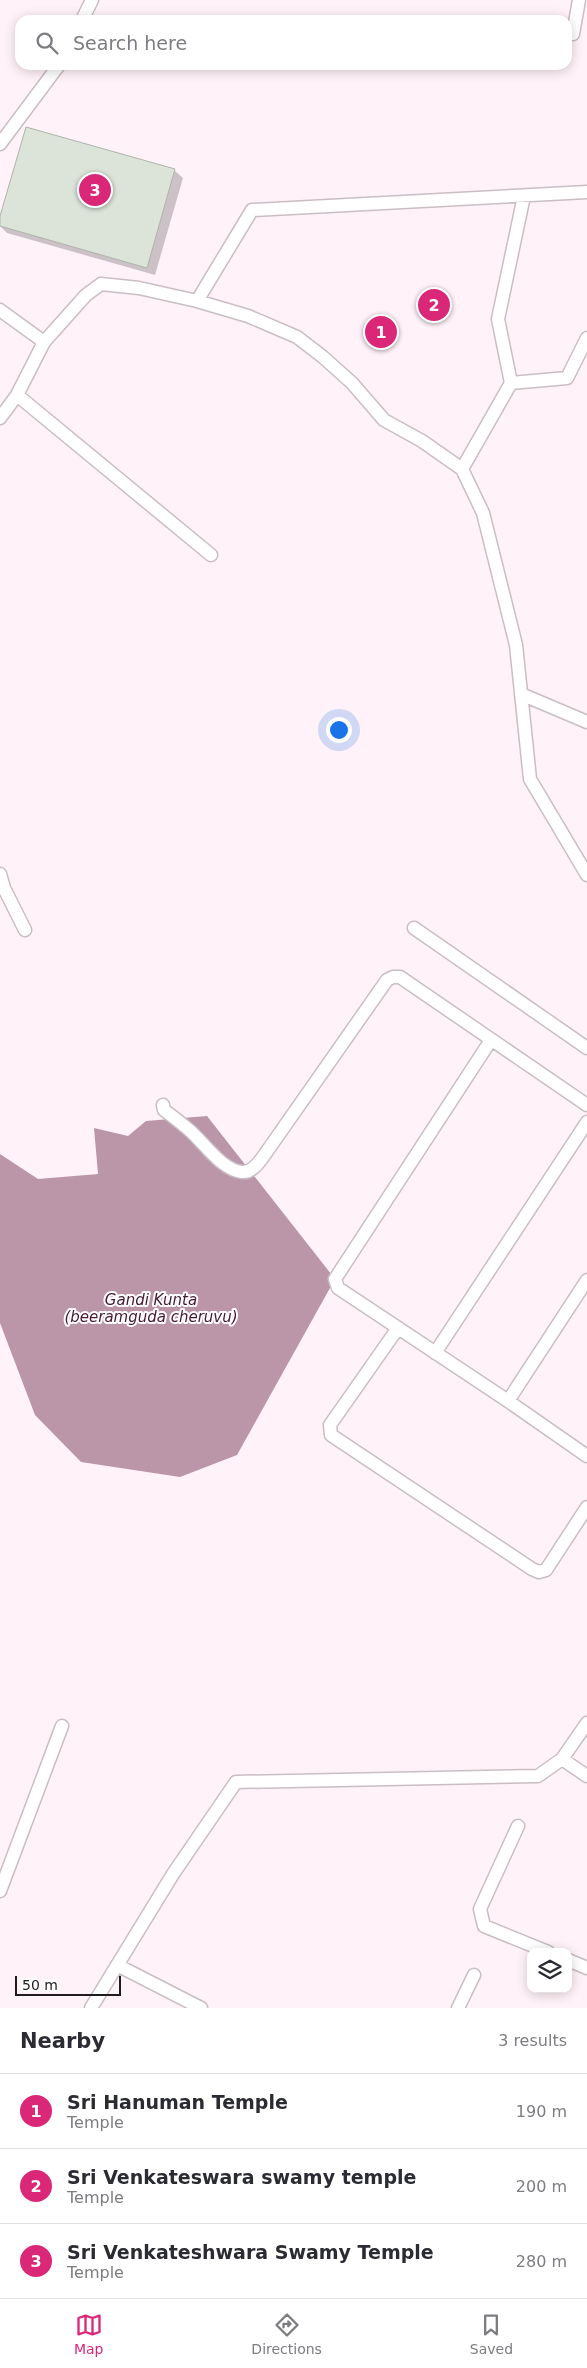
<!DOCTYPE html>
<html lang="en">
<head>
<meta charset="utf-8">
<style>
  body { margin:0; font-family:"DejaVu Sans",sans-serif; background:#f7f7f7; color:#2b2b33 }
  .controls { position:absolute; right:15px; bottom:15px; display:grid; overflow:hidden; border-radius:10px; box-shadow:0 2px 12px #0003 }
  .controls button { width:45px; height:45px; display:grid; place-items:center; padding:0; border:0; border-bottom:1px solid #e1e1e2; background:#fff; color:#2b2b33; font:25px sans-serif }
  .scale { position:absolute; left:15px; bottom:12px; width:106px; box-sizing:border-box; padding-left:5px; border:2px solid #201c1e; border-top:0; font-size:14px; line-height:18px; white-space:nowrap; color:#201c1e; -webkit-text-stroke:4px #fff; paint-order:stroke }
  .you { position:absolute; left:338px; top:729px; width:18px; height:18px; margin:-12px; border:4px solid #fff; border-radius:50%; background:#1a73e8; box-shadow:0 0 0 8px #1a73e833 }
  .badge { display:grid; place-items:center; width:32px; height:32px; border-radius:50%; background:#db2777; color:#fff; font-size:16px; font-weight:700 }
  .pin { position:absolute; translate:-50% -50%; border:2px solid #fff; box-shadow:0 1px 5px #0006 }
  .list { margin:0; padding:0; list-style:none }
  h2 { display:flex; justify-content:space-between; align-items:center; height:65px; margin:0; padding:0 20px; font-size:21px }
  h2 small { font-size:16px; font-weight:400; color:#7c7c81 }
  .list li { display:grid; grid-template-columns:32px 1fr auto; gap:15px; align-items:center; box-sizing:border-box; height:75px; padding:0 20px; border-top:1px solid #e1e1e2 }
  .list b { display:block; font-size:19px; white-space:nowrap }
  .list p { margin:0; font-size:16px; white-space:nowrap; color:#7c7c81 }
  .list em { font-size:16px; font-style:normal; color:#7c7c81 }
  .icon { flex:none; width:28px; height:28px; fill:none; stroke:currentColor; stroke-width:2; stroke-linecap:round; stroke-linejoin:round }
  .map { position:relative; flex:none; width:587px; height:2008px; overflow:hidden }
  .search { position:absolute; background:#fff; box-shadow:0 2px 12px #0003; left:15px; right:15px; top:15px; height:55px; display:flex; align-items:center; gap:12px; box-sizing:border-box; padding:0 18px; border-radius:15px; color:#7c7c81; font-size:19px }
  .sheet { height:290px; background:#fff }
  nav { display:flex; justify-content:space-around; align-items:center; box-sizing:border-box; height:70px; border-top:1px solid #e1e1e2; background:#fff; font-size:14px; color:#7c7c81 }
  nav a { display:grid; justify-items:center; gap:2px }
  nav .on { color:#db2777 }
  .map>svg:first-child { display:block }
</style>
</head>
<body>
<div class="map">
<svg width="587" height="2008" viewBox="0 0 587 2008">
  <rect width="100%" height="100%" fill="#fff2f8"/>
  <path fill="#bb96a9" d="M207,1116L335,1279L237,1455L180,1477L81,1462L35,1415L0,1323V1154L38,1179L98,1174L94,1128L128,1136L146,1121Z"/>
  <path fill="#0003" d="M26,128L175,171L183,178L155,275L7,233L0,226Z"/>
  <path fill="#dce4d9" stroke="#adb4aa" d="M26,127L175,169L147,268L0,226V216Z"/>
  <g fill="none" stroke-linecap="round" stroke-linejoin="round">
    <g stroke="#cabdc4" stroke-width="15">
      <path id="street" d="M82,20L92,0
        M573,34L579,0
        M0,144L59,65
        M197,301L252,210L587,192
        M0,310L44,342
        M511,383L498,319L524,196
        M17,395L211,555
        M0,418L17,395L44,342L86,295L101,284L139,288L197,301L248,316L297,337L323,357L352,383L384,420L422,441L462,469L483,513L516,645L530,779L587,875
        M462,469L511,383L567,378L587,338
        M521,694L587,722
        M0,874L4,888L25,930
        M414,928L587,1048
        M491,1040L335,1279L338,1288L508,1401L587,1456
        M163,1105L164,1110C172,1116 180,1122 188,1129C203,1141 221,1170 242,1172C251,1173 258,1164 263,1157L387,980L393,977H400L587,1105
        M398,1328L330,1425L331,1435L532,1569L539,1572L546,1570L587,1507
        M435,1353L587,1122
        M508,1401L587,1280
        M562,1759L587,1776
        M518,1826L480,1909L484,1926L548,1952
        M0,1891L62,1726
        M568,1960L587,1968
        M117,1965L201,2008
        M91,2008L173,1874L236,1782L538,1776L562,1759L587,1723
        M458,2008L474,1975"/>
    </g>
    <use href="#street" stroke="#fff" stroke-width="12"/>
  </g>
  <g text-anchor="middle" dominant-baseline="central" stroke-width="4" stroke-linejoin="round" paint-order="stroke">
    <g font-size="15" font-style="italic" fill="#471935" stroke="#fff">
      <text x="151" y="1300">Gandi Kunta<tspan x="151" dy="17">(beeramguda cheruvu)</tspan></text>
    </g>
  </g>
</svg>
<div class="controls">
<button><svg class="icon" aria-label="layers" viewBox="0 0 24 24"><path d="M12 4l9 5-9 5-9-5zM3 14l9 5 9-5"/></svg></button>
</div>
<div class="scale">50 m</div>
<div class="you"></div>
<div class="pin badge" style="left:381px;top:332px">1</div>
<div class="pin badge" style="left:434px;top:305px">2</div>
<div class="pin badge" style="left:95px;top:190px">3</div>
<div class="search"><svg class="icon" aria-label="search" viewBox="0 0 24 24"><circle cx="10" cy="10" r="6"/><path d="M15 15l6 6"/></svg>Search here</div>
</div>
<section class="sheet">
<h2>Nearby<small>3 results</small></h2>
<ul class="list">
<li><span class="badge">1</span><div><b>Sri Hanuman Temple</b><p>Temple</p></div><em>190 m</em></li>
<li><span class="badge">2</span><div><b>Sri Venkateswara swamy temple</b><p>Temple</p></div><em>200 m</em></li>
<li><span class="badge">3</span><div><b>Sri Venkateshwara Swamy Temple</b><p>Temple</p></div><em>280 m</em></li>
</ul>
</section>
<nav>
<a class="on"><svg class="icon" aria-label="map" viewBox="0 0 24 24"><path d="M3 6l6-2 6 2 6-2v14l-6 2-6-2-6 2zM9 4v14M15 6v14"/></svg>Map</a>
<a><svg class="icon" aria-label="directions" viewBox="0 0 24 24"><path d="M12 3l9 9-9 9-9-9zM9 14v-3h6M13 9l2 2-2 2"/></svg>Directions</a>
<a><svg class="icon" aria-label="saved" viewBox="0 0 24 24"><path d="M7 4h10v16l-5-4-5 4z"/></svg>Saved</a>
</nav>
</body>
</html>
